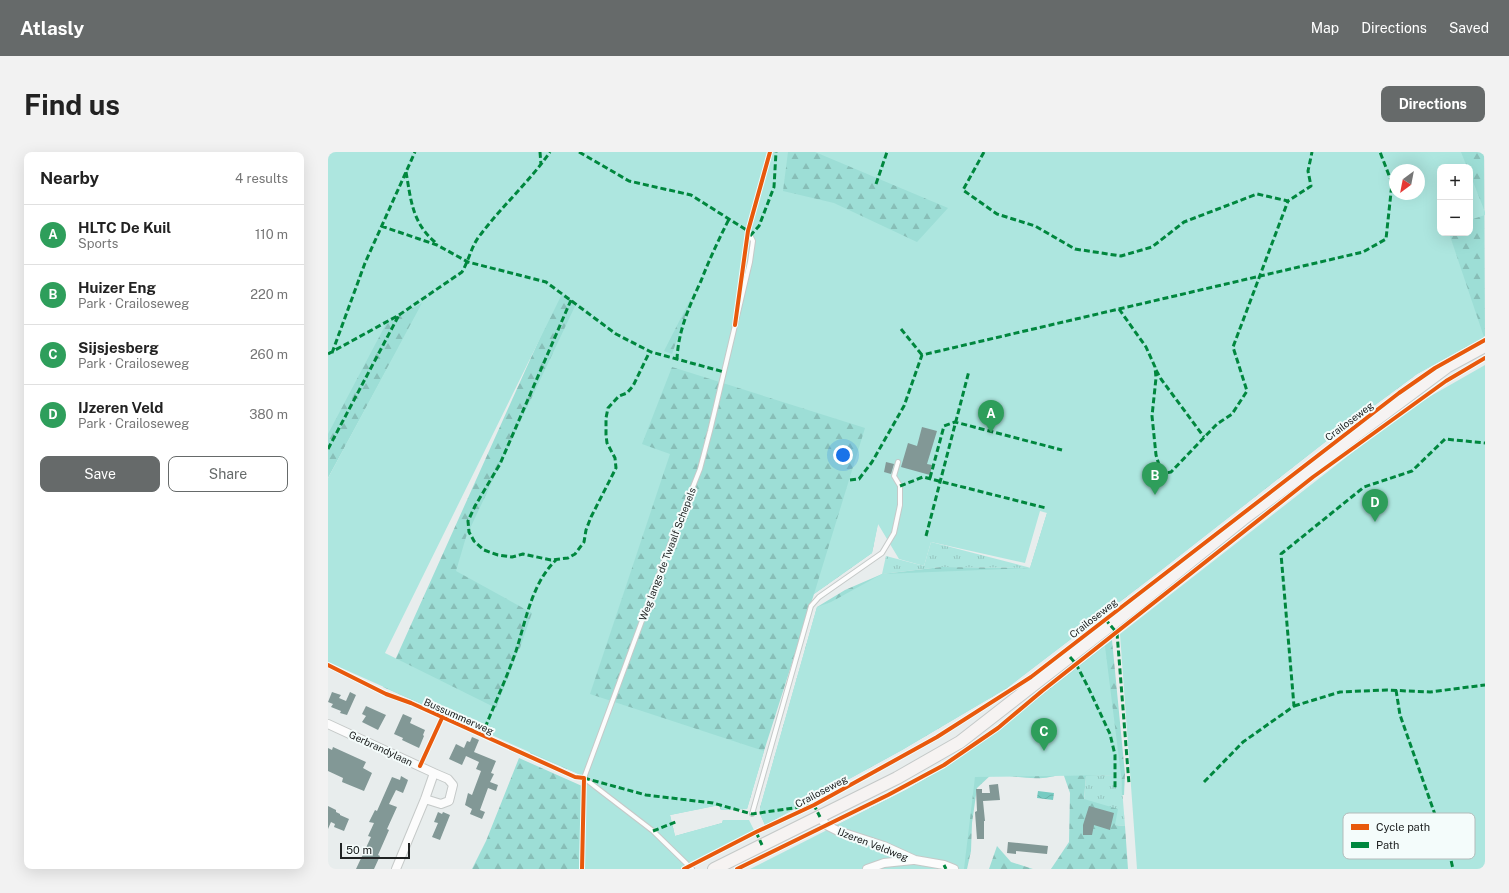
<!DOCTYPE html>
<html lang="en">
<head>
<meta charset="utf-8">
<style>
  body { margin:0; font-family:"Public Sans",sans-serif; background:#f2f2f2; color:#222 }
  .controls { position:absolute; right:12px; top:12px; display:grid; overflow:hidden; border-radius:8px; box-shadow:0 4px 16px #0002 }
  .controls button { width:36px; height:36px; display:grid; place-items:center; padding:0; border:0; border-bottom:1px solid #e0e0e0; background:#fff; color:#222; font:20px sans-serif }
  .compass { position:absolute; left:1061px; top:12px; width:36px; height:36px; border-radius:50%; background:#fff; box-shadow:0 4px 16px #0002; rotate:212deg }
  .scale { position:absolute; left:12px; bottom:10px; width:70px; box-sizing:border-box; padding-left:4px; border:2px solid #202323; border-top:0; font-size:11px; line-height:14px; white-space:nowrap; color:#202323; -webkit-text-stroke:3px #f4fcfb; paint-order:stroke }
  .you { position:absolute; left:515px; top:303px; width:14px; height:14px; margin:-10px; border:3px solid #fff; border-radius:50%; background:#1a73e8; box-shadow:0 0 0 6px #1a73e833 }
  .badge { display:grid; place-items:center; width:26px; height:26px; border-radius:50%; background:#666a6a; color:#fff; font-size:13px; font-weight:700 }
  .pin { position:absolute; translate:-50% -33px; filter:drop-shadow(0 1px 2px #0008) }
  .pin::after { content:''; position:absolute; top:21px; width:14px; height:12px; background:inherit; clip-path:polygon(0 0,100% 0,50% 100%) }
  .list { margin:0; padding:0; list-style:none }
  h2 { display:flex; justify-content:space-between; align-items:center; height:52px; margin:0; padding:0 16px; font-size:17px }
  h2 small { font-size:13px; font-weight:400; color:#767676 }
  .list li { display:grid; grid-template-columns:26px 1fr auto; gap:12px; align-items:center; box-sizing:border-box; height:60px; padding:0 16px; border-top:1px solid #e0e0e0 }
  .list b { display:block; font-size:15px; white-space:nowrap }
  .list p { margin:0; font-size:13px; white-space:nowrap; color:#767676 }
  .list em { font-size:13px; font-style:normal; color:#767676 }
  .actions { display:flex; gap:8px; padding:12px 16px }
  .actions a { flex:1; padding:9px 0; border:1px solid #666a6a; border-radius:8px; text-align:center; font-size:14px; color:#666a6a }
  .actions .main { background:#666a6a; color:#fff }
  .map { position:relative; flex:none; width:1157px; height:717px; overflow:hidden; border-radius:8px }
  header { display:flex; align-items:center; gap:24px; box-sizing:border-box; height:56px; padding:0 20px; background:#666a6a; color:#fff }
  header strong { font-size:19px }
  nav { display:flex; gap:22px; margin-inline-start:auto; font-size:14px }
  .intro { display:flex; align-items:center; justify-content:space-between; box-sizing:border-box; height:96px; padding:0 24px }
  h1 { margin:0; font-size:28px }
  .button { padding:10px 18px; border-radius:8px; background:#666a6a; color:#fff; font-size:14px; font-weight:700 }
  main { display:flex; gap:24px; padding:0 24px }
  aside { flex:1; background:#fff; border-radius:8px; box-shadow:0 4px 16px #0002 }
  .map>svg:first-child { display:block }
</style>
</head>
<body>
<header>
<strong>Atlasly</strong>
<nav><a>Map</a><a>Directions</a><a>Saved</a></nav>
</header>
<div class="intro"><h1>Find us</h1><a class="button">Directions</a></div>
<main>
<aside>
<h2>Nearby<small>4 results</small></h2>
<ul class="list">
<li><span class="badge" style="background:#2e9e5b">A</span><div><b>HLTC De Kuil</b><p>Sports</p></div><em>110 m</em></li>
<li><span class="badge" style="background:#2e9e5b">B</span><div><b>Huizer Eng</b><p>Park · Crailoseweg</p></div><em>220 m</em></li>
<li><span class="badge" style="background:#2e9e5b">C</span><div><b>Sijsjesberg</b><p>Park · Crailoseweg</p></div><em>260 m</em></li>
<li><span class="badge" style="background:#2e9e5b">D</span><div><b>IJzeren Veld</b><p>Park · Crailoseweg</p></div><em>380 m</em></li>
</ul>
<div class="actions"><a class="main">Save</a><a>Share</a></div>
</aside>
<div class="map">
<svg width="1157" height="717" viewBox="0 0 1157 717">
  <defs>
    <pattern id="grass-tufts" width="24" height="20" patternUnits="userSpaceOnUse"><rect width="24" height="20" fill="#ade6df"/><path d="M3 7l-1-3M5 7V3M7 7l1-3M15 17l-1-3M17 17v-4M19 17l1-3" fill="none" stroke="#95c5bf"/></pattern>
    <pattern id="forest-firs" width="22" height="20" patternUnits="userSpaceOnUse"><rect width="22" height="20" fill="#9dded6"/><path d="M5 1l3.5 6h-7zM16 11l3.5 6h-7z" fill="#87beb7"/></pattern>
    <pattern id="water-waves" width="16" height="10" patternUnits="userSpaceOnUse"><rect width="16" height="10" fill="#77cbc2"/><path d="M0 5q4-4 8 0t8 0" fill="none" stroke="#67aea6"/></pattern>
  </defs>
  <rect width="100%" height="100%" fill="#e8eded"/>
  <path fill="url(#grass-tufts)" d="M603,390L703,416L613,415L554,422L558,404L596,414Z
    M793,623L797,674L787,673L756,648L758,624Z"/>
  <path fill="url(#forest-firs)" fill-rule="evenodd" d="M152,0H1156L1157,184L1089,222L1001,287L832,419L679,536L574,598L437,673L432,662V656L489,455L517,438L554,422L613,415L702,416L719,361L788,325L550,371L544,401L486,442L436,599L419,657L393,658L391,653L342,663L347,684L394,671L395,668L426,678L353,717H144L158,689L191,606L254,634L253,623L202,601L192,496L159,581L55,535L228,150L95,151L0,326V181ZM1112,15H1142V81H1112ZM1067,18H1091V42H1067Z
    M784,488L797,622L796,643H794L793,623L758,624L756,647L790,657L787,673L797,674L800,717H723L741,690L742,641L735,621C714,631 687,624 664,622L649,636L644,671L643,699L639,717H626L501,677L578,638L623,612L659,586Z
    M669,694L683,710L705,717H661Z"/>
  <path fill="#ade6df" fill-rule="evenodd" d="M0,0H460L455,39L506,51L589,90L620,56L487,0H1133L1139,15H1112V81H1121L1156,185L1089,222L1001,287L832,419L679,536L574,598L437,673L432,662V656L489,455L503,450L554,422L702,416L719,361L712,359L697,411L603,390L596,414L571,407L550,372L544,401L486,442L537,276L344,215L314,292L342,302L262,542L436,599L419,657L393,658L392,653L342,663L347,684L394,671L395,668H421L426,678L353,717H251L255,634L253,623L0,510V326L94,151L59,170L0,282ZM1067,18H1091V42H1067ZM234,142L248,152L138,385L128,419L204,461L192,496L168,556L57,501ZM362,148H363L344,202L336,199Z
    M1142,22L1157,60V63L1142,68Z
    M1157,213V717H809L792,482L1080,257Z
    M777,494L793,623L647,625L636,717H422L578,638L623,612L659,586Z"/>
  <path fill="url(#water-waves)" d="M710,639L726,641L725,648L709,646Z"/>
  <path fill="#829896" d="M594,275L609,279L599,312L604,313L602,323L573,315L580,291L589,294Z
    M558,310L566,312L563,322L556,320Z
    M4,540L13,543L11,546L18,549L22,540L28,543L19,563L12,561L13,559L3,555L5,552L0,550Z
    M38,554L58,563L50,578L34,570L38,564L34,562Z
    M75,562L84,566L82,571L97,578L95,583L96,584L91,596L74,588L75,586L66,582Z
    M144,585L151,588L146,600L168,609L163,621L166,622L162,630L170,633L168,639L160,636L152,658L157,660L154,667L142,662L144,657L137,653L140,641L144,643L153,619L148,617L151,610L138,604L134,613L121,607L128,592L136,596L139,589L142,590Z
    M5,595L38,610L35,616L44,621L36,639L14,630L15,626L0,619V596L4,598Z
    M73,624L80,628L79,631L75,641L68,638L61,652L69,655L59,677L61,678L50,703L52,704L46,717H28L43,685L40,684L46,671L41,670L47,658L49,659L64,625L72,628Z
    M670,632L672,648L655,649L657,669H656V687H649L647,660L649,659L648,637H654V641H662L661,633Z
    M0,654L8,658V660L12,662V663L21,667L16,679L6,675L7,672L3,670L0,677Z
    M761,654L786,661L782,678L766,673L764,683H755V673Z
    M110,660L114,662L115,660L122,663L112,688L104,685L110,671L106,670Z
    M680,690L720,694L719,702L688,699V702L679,701Z"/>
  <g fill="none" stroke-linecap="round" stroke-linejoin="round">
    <g stroke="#c5c9c8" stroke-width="6">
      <path id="lane" d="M424,662L483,454L491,445L554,401L566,381L572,353V334L566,324L570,310
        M364,717L325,679L256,626L343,390L372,317L382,279L422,110L425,89L420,79"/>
    </g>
    <g stroke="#c5c9c8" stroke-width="10">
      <path id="street" d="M0,572L106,621
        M492,665L498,673L510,679L556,694L587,708L616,713L626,717
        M68,717L97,647L106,621L120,627L125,633L121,649L113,652L97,647
        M539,717L556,711L585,708"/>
    </g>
    <g stroke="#c5c9c8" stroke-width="14">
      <path id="secondary" d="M386,717L569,626L632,590L812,450L915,367L1120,214L1157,194"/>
    </g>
    <use href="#lane" stroke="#fcfcfc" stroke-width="4"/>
    <use href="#street" stroke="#fcfcfc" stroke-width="8"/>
    <use href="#secondary" stroke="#f6f3f2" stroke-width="12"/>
    <path stroke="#00873e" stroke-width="3" stroke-dasharray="6 3" stroke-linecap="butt" d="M212,0L213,13
      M251,0L301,29L363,43L420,79
      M656,0L635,38L669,62L707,74L747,97L793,104L824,95L856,70L929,42L960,49L983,34L980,19L984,0
      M78,20C83,48 84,71 108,91
      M548,32L559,0
      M53,74L109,93L140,110L218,130L288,182L323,200L396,220
      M422,84L431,74L446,35L448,0
      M243,148L172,312L147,354L140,369L141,380L146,389L156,398L170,403L184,405L195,402L223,408L240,406L247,402L256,390L258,378L263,365L288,316L287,306L279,291L278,283V266L280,256L291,244L299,241L305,234L322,199
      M791,157L818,195L827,215L828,226L824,264L828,303L831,313L838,321L843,320L889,272L904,262L919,239L905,195L960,49
      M573,177L594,203
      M4,201L37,111L87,0
      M0,202L71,163L134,120C141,108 144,92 153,82C175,53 202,29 222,0
      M349,208C350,179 361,155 373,129C381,108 391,87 401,67
      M828,218L833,227L876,285
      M0,297L71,163
      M602,326L616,274L627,270L734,298
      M522,328L531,327L544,310L576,254L594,203L1035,100L1058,87L1064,31L1052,0
      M572,334L595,325L718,356
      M598,384L641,219
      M777,467L789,481L801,632
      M742,505L748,512L760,535L782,582L787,603V638
      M1068,538L1072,563L1123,708L1125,717
      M966,554L1012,540L1059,538L1102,540L1157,533
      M152,583L157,576C167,551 179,525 188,499C198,468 204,431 228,408
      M256,626L318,643L385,651L424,662L486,653L492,665
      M876,630L915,590L966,554L953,402L1036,335L1084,319L1117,287L1157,291
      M325,679L350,669
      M428,680L434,693
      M616,713L618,717"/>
    <g stroke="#f4fcfb" stroke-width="6">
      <path id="cycleway" d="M407,173L420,79L442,0
        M0,513L58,542L83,551L247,625L256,626L254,717
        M92,614L114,566
        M356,717L428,680L486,653L544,621L609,585L703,525L1071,241L1107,216L1157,188
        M409,717L560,643L616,613L670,576L714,539L985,325L1118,229L1157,206"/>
    </g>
    <use href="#cycleway" stroke="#e8590c" stroke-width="4"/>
  </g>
  <g text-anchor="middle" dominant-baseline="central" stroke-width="4" stroke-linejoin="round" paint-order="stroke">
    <g font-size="10" fill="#202323" stroke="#f4fcfb">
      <text transform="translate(1021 269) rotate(-37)">Crailoseweg</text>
      <text transform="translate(339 402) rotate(-69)">Weg langs de Twaalf Schepels</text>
      <text transform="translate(765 466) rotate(-38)">Crailoseweg</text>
      <text transform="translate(131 564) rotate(24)">Bussummerweg</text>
      <text transform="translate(53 596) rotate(25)">Gerbrandylaan</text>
      <text transform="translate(493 639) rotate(-28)">Crailoseweg</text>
      <text transform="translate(545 692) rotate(21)">IJzeren Veldweg</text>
    </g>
  </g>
  <rect x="1015" y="661" width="132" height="46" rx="6" fill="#f4fcfb" stroke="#b4bbba" stroke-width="1"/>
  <rect x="1023" y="672" width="18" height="6" fill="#e8590c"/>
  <rect x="1023" y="690" width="18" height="6" fill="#00873e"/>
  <g font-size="11" fill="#202323">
    <text x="1048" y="679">Cycle path</text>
    <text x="1048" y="697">Path</text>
  </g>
</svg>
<div class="controls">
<button>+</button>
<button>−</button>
</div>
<svg class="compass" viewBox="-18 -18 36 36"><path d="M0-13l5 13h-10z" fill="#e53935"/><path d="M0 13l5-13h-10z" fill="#767676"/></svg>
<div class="scale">50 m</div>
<div class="you"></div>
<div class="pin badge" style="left:663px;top:281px;background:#2e9e5b">A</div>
<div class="pin badge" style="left:827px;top:343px;background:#2e9e5b">B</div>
<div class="pin badge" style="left:716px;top:599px;background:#2e9e5b">C</div>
<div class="pin badge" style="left:1047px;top:370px;background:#2e9e5b">D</div>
</div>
</main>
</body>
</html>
